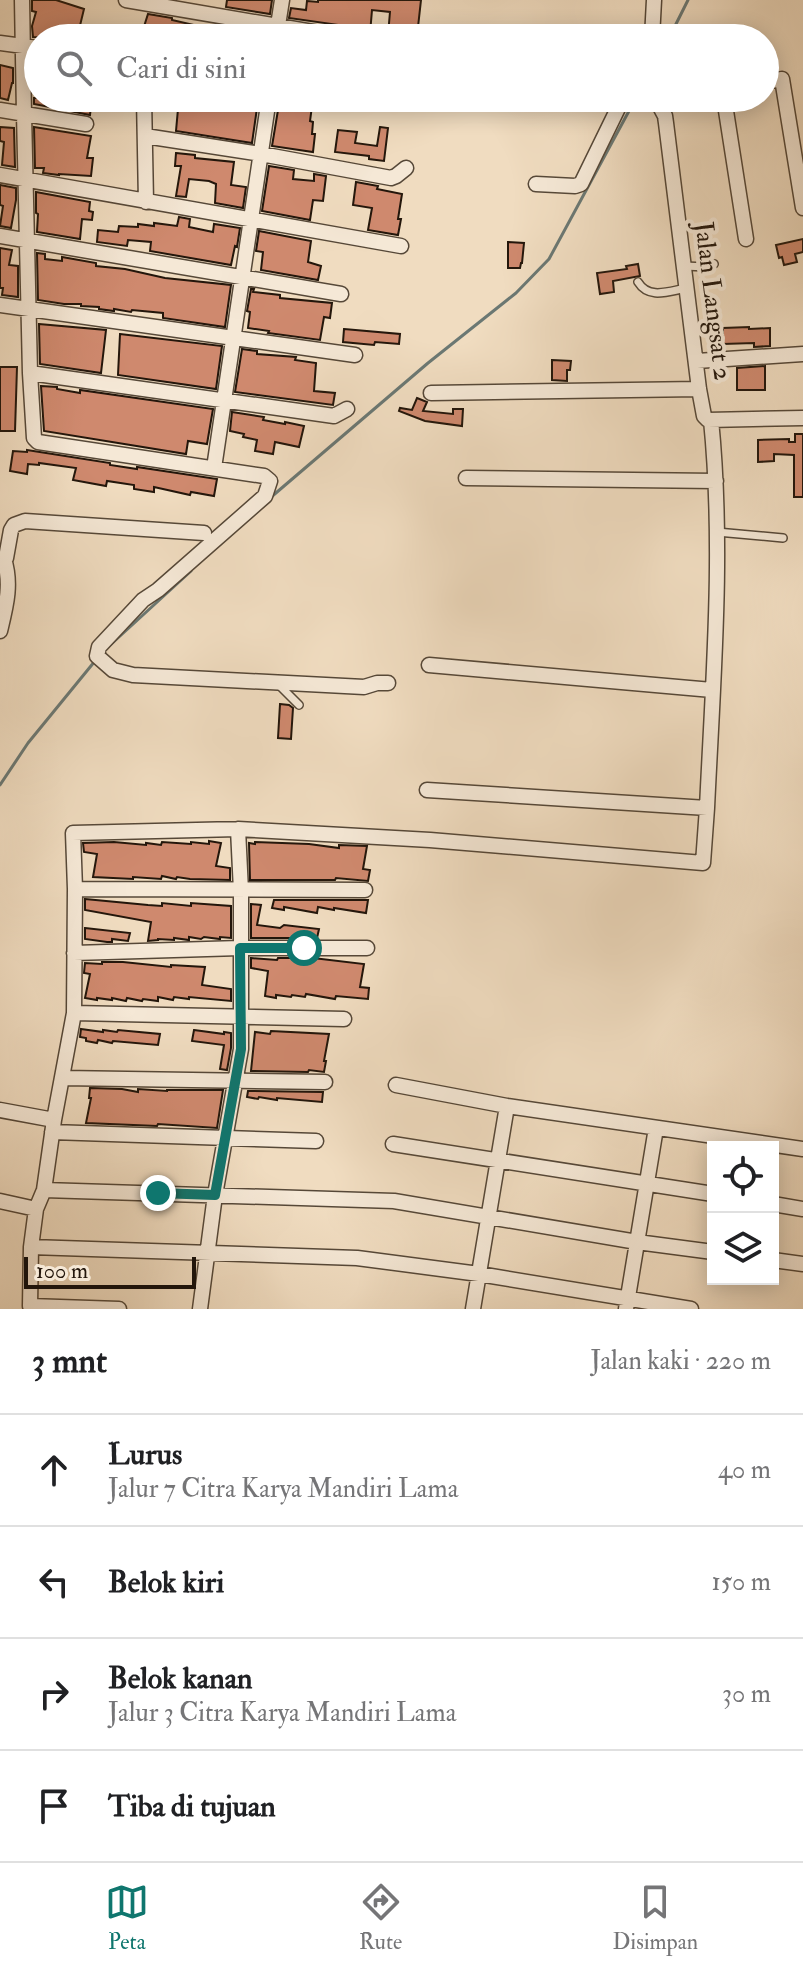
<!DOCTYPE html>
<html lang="id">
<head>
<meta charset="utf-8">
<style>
  body { margin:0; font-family:"IM FELL Double Pica",serif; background:#f6f6f6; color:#202124 }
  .controls { position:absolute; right:24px; bottom:24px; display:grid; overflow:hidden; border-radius:0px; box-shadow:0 4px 20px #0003 }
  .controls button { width:72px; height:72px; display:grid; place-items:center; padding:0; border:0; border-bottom:2px solid #e0e0e0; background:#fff; color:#202124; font:40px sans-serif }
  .scale { position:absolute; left:24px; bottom:20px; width:172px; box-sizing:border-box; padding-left:8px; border:4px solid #23160b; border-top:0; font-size:22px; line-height:28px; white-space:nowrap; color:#23160b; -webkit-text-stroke:6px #f5e8d6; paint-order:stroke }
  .stop { position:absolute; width:24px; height:24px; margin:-18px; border:6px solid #0f766e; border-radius:50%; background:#fff }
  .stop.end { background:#0f766e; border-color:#fff; box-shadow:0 2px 8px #0008 }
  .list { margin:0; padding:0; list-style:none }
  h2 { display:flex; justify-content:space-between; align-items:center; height:104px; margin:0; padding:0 32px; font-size:34px }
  h2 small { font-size:26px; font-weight:400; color:#757577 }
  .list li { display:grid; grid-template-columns:52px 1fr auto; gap:24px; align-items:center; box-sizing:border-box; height:112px; padding:0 32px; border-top:2px solid #e0e0e0 }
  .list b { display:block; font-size:30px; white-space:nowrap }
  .list p { margin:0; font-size:26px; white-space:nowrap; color:#757577 }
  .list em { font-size:26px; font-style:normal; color:#757577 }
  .icon { flex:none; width:44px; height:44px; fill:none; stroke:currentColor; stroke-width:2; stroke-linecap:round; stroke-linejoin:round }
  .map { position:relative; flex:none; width:803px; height:1309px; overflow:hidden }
  .search { position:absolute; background:#fff; box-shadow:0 4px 20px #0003; left:24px; right:24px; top:24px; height:88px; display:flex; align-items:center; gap:20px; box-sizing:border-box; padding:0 28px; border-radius:44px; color:#757577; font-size:30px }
  .sheet { height:552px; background:#fff }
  nav { display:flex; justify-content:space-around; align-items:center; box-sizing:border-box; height:112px; border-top:2px solid #e0e0e0; background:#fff; font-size:22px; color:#757577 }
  nav a { display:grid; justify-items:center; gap:4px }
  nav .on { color:#0f766e }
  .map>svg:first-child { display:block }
</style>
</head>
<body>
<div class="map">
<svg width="803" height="1309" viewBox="0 0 803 1309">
  <rect width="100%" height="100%" fill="#f0dcc0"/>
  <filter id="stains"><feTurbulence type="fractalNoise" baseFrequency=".0025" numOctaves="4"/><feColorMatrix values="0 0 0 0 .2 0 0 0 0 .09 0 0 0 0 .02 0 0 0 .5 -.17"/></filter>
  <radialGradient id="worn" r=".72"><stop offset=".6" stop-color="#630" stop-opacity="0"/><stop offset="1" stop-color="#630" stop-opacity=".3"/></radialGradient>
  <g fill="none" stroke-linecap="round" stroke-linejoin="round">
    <path stroke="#6b7873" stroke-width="3" d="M669,38L688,0
      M270,498L428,363L516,293L549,259L636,98
      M108,647L191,571
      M0,785L28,743L95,661"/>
  </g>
  <path fill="#cf896e" stroke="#23160b" stroke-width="2" d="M32,0H56L84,9L77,38L33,37L32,26L36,12L32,11Z
    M227,0H272L270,14L226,7Z
    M318,0H421L418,27L440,29L439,38L388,35L390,12L372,10L370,34L356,33L355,29L339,26V25L289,18L291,8L306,10L307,1L318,2Z
    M148,14L172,18V20L198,26L216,29L215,38H150L141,36Z
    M0,65L13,68V83H12L8,100L0,98Z
    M34,98H92L90,115L34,104Z
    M179,98H241L258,101L252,143L176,131Z
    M279,104L295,107V104L312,106L310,121L313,122L312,134H315L313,152L272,146Z
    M0,127L14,128L15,167L2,165L4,142L0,141Z
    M34,127L91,136L87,158H93L91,176L59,174V175L43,173L44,168H35Z
    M380,127L388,128L384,161L369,159V156L335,152L338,130L357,132L355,143L377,146Z
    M176,153L195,155V158L234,162L231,185L246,187L243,208L215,203L216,184L209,181L189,179L186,197L176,196L181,166H175Z
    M269,166L294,170L293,179L314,181V174L326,176L323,201L313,200L310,220L262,211Z
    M356,182L378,186L377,189L402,194L398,219H401L398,235L368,230L372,208L353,205Z
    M0,185L16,188V200L11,228L0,226L3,206L0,205Z
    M36,192L90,202L89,211L93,212L92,220L82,219L80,239L37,232L38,214L36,213Z
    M179,217L190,219L189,227L213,232L214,224L240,228L237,247L235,246L231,265L150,251L151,242L128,240L127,246L97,242L98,230L118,232L119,226L138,227V224L154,226V223L177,226Z
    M259,231L311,241L308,262L321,266L318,280L261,270L263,252L256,251Z
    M803,239V252L795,254L797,262L784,265L782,257L779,258L776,245Z
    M508,242L524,243L522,263H521L520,268H508Z
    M0,248L12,250L9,265L18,266V297L2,295L3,288H0Z
    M37,253L45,254V259L62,261V257L96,263V266L125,269L165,278L231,285L225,327L163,318V313L132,310L131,312L114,309V311L99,309V307L81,306V304H64L38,300Z
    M638,264L640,276L613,281L614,292L600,294L597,273L627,269L626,266Z
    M251,289H254L253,292L280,295V298L332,303L330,318L324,317L320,340L268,333L269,331L248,328L250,312L247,311Z
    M39,324L106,330L101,373L40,364Z
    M749,327V329L770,328V346L754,347V343L723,344V328Z
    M344,329L400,334L399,344L375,342L374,345L343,342Z
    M120,334L222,346L216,389L118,375Z
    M242,349L257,351V354L296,357L295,360L316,363L314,391L335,393L333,405L235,392Z
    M552,360L571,361L570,370H567V381L552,380Z
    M765,366V390H737V368Z
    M0,367H17L15,431H0Z
    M41,386L57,387V389L80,393V390L213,409L207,444L188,441L186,454L44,431Z
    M417,398L427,402L423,411L453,414V409H463L462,426L425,421L399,411L400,408L412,410Z
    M232,412L264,417L263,420L285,424V422L304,426L299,447L275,442L273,454L255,451L257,440L243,437L244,434L230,431Z
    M795,434H803V497H794V455L774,454V461L758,462V440L789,439V442H795Z
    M27,450L110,463V465L137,469V467L217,479L214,496L191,492L190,495L154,487V492L134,489V485L107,481L106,486L73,480L76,468L39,463V465L28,464L27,474L10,471L13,451L27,452Z
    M280,704L289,705L293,708L291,739L278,738Z
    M209,841L221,843L216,866L230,868V880L190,879L177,877L176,879L162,876L161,879L133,877V879L93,877L97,854L84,852L83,843L114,842L146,845V843L161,845L162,842L191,844V842L209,844Z
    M255,842L309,844L339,848V845L367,846L363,869L370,870L368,881L336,878L335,880H250L249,843L255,844Z
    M85,899L148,905L162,906V903L191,906V903L231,906V938L220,937V939L204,937L201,939L189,937V940L174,938V940L158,939V940L148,941L151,922L85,910Z
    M274,900H368L366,913L334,908V910L318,907L317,913L284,907V910L272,908Z
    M251,904L261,905L257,925L280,928L284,925L319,929L317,938L305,936V938H251Z
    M85,928L130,933L128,941L112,939V942H107L85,939Z
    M251,958L277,960L278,958H313L364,964L360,987L369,988L368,999L336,996L335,999L306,994L305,997L292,995L291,997L276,995V998L265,996L268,971L251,968Z
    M102,962H123L171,967V965L205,967L202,985L231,989V1001L189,997V999L174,997L173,1000L158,997V1001L143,999L142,1001L127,998L126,1001L112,998V1000L97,998V1000L85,998L90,974L84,973L85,963L102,964Z
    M81,1029L103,1032V1030L117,1032L118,1030L160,1034L158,1045L113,1041L112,1043L98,1040L97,1043L86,1041V1038L80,1037Z
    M194,1030L224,1034V1032L231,1033V1048L227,1070L220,1069L224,1045L192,1041Z
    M271,1031L329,1034L324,1061H326L324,1072L309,1070L308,1072L251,1071L255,1032L270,1034Z
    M90,1088L122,1089L138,1092V1089L167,1091V1090H223L217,1128L158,1124L157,1126L86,1123L91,1098H89Z
    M248,1091L323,1092L322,1102L277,1098V1100L259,1097L258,1099L247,1097Z"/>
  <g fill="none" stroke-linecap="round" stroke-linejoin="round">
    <g stroke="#564838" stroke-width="10">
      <path id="lane" d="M684,266L707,267L714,264
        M638,282C649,300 669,291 687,288
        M717,532L783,538
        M278,684L299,705"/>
    </g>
    <g stroke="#564838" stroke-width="17">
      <path id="street" d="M22,0L24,114L30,373L34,438L38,442L264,476L270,481L265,496L158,590L143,600L99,647L97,656L113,670L133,675L364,687L377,683H388
        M126,0L348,38
        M276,38L282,0
        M652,38L654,0
        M0,43L38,48
        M765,82L782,79L803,208
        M144,98L146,202
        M652,98L656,99L665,116L666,123L699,389L704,416L708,420L803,418
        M724,98L746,239
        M0,110L86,124
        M145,136L261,154L391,178L396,176L406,168
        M0,175L401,246
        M536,184L575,186L581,184L623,98
        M0,236L341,294
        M0,305L355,355
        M697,361L803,354
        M30,373L334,416L347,409
        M431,393L699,389
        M214,468L269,98
        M466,478L716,481
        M0,560L6,558L11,530L14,525L25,521L204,533
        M0,631C6,606 12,584 4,559
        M429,665L712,690
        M427,790L707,808C713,679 724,549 711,420
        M75,889L365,890
        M74,953L240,948H367
        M74,1013L344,1019
        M63,1078L325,1082
        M396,1085L507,1106L803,1149
        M0,1110L54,1120
        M52,1132L316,1141
        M393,1144L713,1194
        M44,1190L394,1201L637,1242L713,1252
        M0,1201L36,1209
        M773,1204L803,1209
        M31,1247L357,1258L479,1274L691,1309
        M773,1260L803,1264
        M119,1309L30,1306L31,1247L36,1209L44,1190L54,1120L74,1013L75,889L73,833L238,829L430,840L703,863L707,808
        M200,1309L215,1195L241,1049V891L238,829
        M473,1309L507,1106
        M626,1309L656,1128"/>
    </g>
    <use href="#lane" stroke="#f5e8d6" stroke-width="7"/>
    <use href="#street" stroke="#f5e8d6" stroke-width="14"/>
  </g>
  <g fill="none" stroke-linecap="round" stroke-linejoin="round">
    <path stroke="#0f766e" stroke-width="10" d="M158,1193L215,1195L241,1049L240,948H304"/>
  </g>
  <g text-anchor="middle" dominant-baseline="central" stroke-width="8" stroke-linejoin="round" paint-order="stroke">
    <g font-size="26" fill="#23160b" stroke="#f5e8d6">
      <text transform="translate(713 301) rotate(83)">Jalan Langsat 2</text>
    </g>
  </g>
  <rect width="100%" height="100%" filter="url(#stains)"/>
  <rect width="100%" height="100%" fill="url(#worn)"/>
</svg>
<div class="controls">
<button><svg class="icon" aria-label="locate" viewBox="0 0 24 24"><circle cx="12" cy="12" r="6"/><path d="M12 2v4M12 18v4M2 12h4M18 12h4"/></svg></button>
<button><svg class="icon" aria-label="layers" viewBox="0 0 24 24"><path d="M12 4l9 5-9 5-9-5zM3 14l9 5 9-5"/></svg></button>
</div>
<div class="scale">100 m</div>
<div class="stop" style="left:304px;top:948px"></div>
<div class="stop end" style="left:158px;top:1193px"></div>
<div class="search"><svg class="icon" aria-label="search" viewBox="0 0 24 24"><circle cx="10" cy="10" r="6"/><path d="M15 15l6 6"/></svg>Cari di sini</div>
</div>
<section class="sheet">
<h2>3 mnt<small>Jalan kaki · 220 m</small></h2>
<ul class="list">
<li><svg class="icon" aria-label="ahead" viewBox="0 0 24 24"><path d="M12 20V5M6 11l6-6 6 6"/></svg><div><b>Lurus</b><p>Jalur 7 Citra Karya Mandiri Lama</p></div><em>40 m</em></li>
<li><svg class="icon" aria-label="left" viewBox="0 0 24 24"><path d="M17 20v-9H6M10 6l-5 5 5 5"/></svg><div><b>Belok kiri</b></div><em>150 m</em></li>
<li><svg class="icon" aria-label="right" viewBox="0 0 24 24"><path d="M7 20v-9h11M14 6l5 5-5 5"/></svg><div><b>Belok kanan</b><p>Jalur 3 Citra Karya Mandiri Lama</p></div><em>30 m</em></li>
<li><svg class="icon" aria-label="arrive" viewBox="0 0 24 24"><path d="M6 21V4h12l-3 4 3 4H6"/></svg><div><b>Tiba di tujuan</b></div></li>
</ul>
</section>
<nav>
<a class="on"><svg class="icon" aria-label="map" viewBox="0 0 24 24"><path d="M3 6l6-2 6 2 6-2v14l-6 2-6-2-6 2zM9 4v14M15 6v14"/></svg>Peta</a>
<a><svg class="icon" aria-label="directions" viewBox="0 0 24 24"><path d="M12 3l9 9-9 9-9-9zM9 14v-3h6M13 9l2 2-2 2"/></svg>Rute</a>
<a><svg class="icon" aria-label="saved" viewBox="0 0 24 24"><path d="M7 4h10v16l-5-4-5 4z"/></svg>Disimpan</a>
</nav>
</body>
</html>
